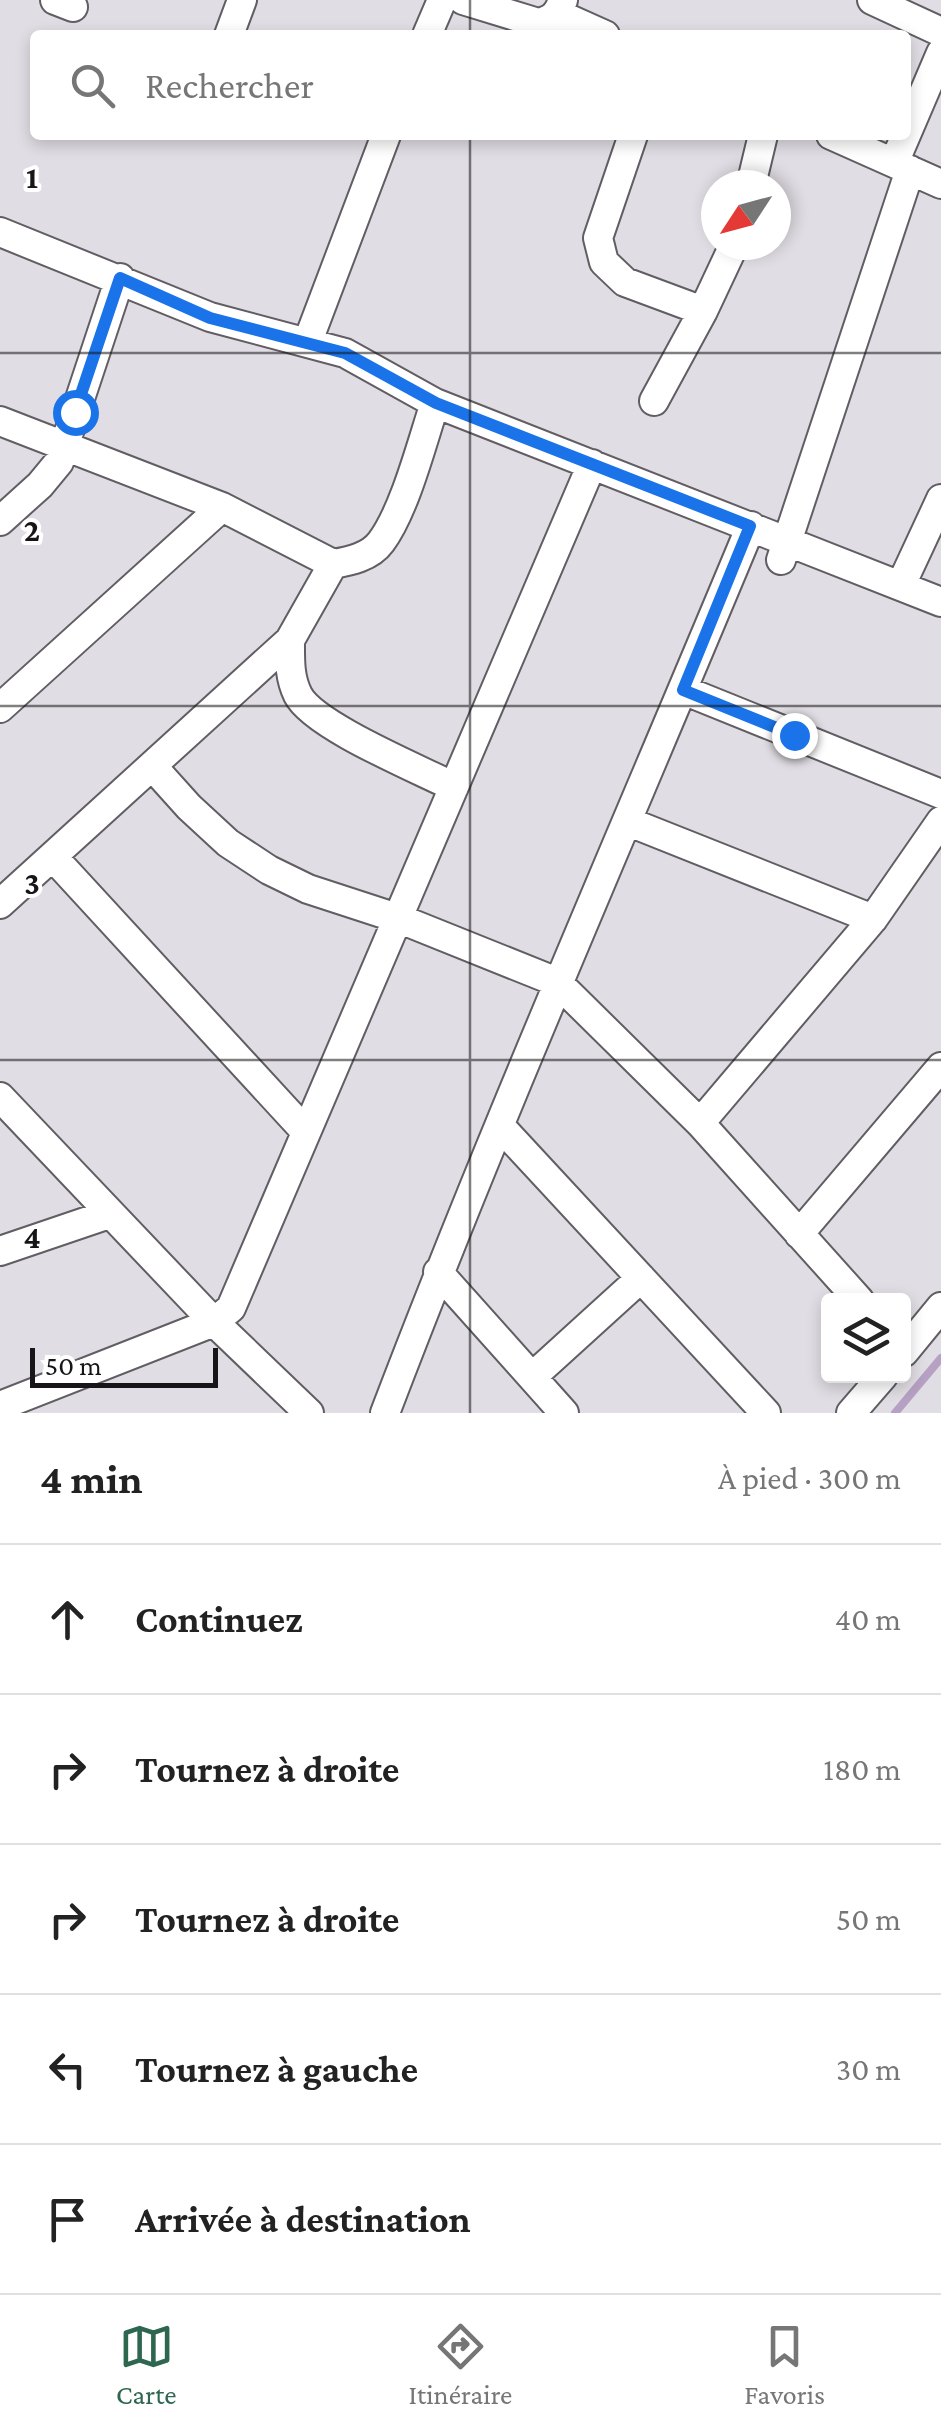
<!DOCTYPE html>
<html lang="fr">
<head>
<meta charset="utf-8">
<style>
  body { margin:0; font-family:"Crimson Pro",serif; background:#f6f6f6; color:#222 }
  .controls { position:absolute; right:30px; bottom:30px; display:grid; overflow:hidden; border-radius:10px; box-shadow:0 5px 15px #0003 }
  .controls button { width:90px; height:90px; display:grid; place-items:center; padding:0; border:0; border-bottom:2px solid #e0e0e0; background:#fff; color:#222; font:50px sans-serif }
  .compass { position:absolute; left:701px; top:170px; width:90px; height:90px; border-radius:50%; background:#fff; box-shadow:0 5px 15px #0003; rotate:234deg }
  .scale { position:absolute; left:30px; bottom:25px; width:188px; box-sizing:border-box; padding-left:10px; border:5px solid #171518; border-top:0; font-size:28px; line-height:35px; white-space:nowrap; color:#171518; -webkit-text-stroke:8px #fff; paint-order:stroke }
  .stop { position:absolute; width:30px; height:30px; margin:-22px; border:8px solid #1a73e8; border-radius:50%; background:#fff }
  .stop.end { background:#1a73e8; border-color:#fff; box-shadow:0 2px 10px #0008 }
  .list { margin:0; padding:0; list-style:none }
  h2 { display:flex; justify-content:space-between; align-items:center; height:130px; margin:0; padding:0 40px; font-size:42px }
  h2 small { font-size:32px; font-weight:400; color:#767676 }
  .list li { display:grid; grid-template-columns:65px 1fr auto; gap:30px; align-items:center; box-sizing:border-box; height:150px; padding:0 40px; border-top:2px solid #e0e0e0 }
  .list b { display:block; font-size:38px; white-space:nowrap }
  .list em { font-size:32px; font-style:normal; color:#767676 }
  .icon { flex:none; width:55px; height:55px; fill:none; stroke:currentColor; stroke-width:2; stroke-linecap:round; stroke-linejoin:round }
  .map { position:relative; flex:none; width:941px; height:1413px; overflow:hidden }
  .search { position:absolute; background:#fff; box-shadow:0 5px 15px #0003; left:30px; right:30px; top:30px; height:110px; display:flex; align-items:center; gap:25px; box-sizing:border-box; padding:0 35px; border-radius:10px; color:#767676; font-size:38px }
  .sheet { height:880px; background:#fff }
  nav { display:flex; justify-content:space-around; align-items:center; box-sizing:border-box; height:140px; border-top:2px solid #e0e0e0; background:#fff; font-size:28px; color:#767676 }
  nav a { display:grid; justify-items:center; gap:5px }
  nav .on { color:#2d6750 }
  .map>svg:first-child { display:block }
</style>
</head>
<body>
<div class="map">
<svg width="941" height="1413" viewBox="0 0 941 1413">
  <rect width="100%" height="100%" fill="#e1dde4"/>
  <g fill="none" stroke-linecap="round" stroke-linejoin="round">
    <path stroke="#b6a0c3" stroke-width="8" d="M895,1413L941,1358"/>
    <g stroke="#615d63" stroke-width="32">
      <path id="street" d="M55,0L73,7
        M463,0L538,23C553,20 558,14 563,0
        M872,0L941,32
        M558,14L605,35
        M229,35L242,0
        M427,35L442,0
        M633,135L598,238L604,262L625,282L703,311
        M831,135L941,184
        M894,163L941,53
        M751,185L763,135
        M0,232L210,317L345,353L435,403L941,602
        M308,341L386,135
        M654,401L703,311L734,245
        M0,421L222,507L333,564
        M0,521L40,485L59,462L120,278
        M781,560L910,170
        M901,585L941,499
        M290,640C290,659 289,677 298,695C314,726 419,769 454,787
        M683,690L941,794
        M0,708L222,507
        M153,767L189,807L228,843L269,870L308,889L400,919L557,982L700,1123L859,1300
        M629,822L873,919
        M53,857L306,1132
        M0,904L290,640L333,564C350,561 370,557 381,542C405,510 422,442 435,403
        M0,1097L214,1322L309,1413
        M700,1123L873,919L941,821
        M500,1126L766,1413
        M799,1234L941,1067
        M0,1251L109,1214
        M438,1272L564,1413
        M904,1352L941,1307
        M532,1377L641,1278
        M0,1406L214,1322L231,1308L592,464
        M385,1413C499,1114 628,822 751,526
        M851,1413L883,1376"/>
    </g>
    <use href="#street" stroke="#fff" stroke-width="28"/>
  </g>
  <g fill="none" stroke-linecap="round" stroke-linejoin="round">
    <path stroke="#1a73e8" stroke-width="12" d="M75,412L120,278L210,318L345,353L436,403L750,526L683,690L794,735"/>
  </g>
  <path fill="none" stroke="#171518" stroke-width="2.5" stroke-opacity="0.55" d="M470,0V35M470,135V1413M0,353H941M0,706H941M0,1060H941"/>
  <g font-size="32" text-anchor="middle" font-weight="bold" fill="#171518" stroke="#fff" stroke-width="8" stroke-linejoin="round" paint-order="stroke">
    <text x="32" y="188">1</text>
    <text x="32" y="541">2</text>
    <text x="32" y="894">3</text>
    <text x="32" y="1248">4</text>
  </g>
</svg>
<div class="controls">
<button><svg class="icon" aria-label="layers" viewBox="0 0 24 24"><path d="M12 4l9 5-9 5-9-5zM3 14l9 5 9-5"/></svg></button>
</div>
<svg class="compass" viewBox="-18 -18 36 36"><path d="M0-13l5 13h-10z" fill="#e53935"/><path d="M0 13l5-13h-10z" fill="#767676"/></svg>
<div class="scale">50 m</div>
<div class="stop" style="left:75px;top:412px"></div>
<div class="stop end" style="left:794px;top:735px"></div>
<div class="search"><svg class="icon" aria-label="search" viewBox="0 0 24 24"><circle cx="10" cy="10" r="6"/><path d="M15 15l6 6"/></svg>Rechercher</div>
</div>
<section class="sheet">
<h2>4 min<small>À pied · 300 m</small></h2>
<ul class="list">
<li><svg class="icon" aria-label="ahead" viewBox="0 0 24 24"><path d="M12 20V5M6 11l6-6 6 6"/></svg><div><b>Continuez</b></div><em>40 m</em></li>
<li><svg class="icon" aria-label="right" viewBox="0 0 24 24"><path d="M7 20v-9h11M14 6l5 5-5 5"/></svg><div><b>Tournez à droite</b></div><em>180 m</em></li>
<li><svg class="icon" aria-label="right" viewBox="0 0 24 24"><path d="M7 20v-9h11M14 6l5 5-5 5"/></svg><div><b>Tournez à droite</b></div><em>50 m</em></li>
<li><svg class="icon" aria-label="left" viewBox="0 0 24 24"><path d="M17 20v-9H6M10 6l-5 5 5 5"/></svg><div><b>Tournez à gauche</b></div><em>30 m</em></li>
<li><svg class="icon" aria-label="arrive" viewBox="0 0 24 24"><path d="M6 21V4h12l-3 4 3 4H6"/></svg><div><b>Arrivée à destination</b></div></li>
</ul>
</section>
<nav>
<a class="on"><svg class="icon" aria-label="map" viewBox="0 0 24 24"><path d="M3 6l6-2 6 2 6-2v14l-6 2-6-2-6 2zM9 4v14M15 6v14"/></svg>Carte</a>
<a><svg class="icon" aria-label="directions" viewBox="0 0 24 24"><path d="M12 3l9 9-9 9-9-9zM9 14v-3h6M13 9l2 2-2 2"/></svg>Itinéraire</a>
<a><svg class="icon" aria-label="saved" viewBox="0 0 24 24"><path d="M7 4h10v16l-5-4-5 4z"/></svg>Favoris</a>
</nav>
</body>
</html>
